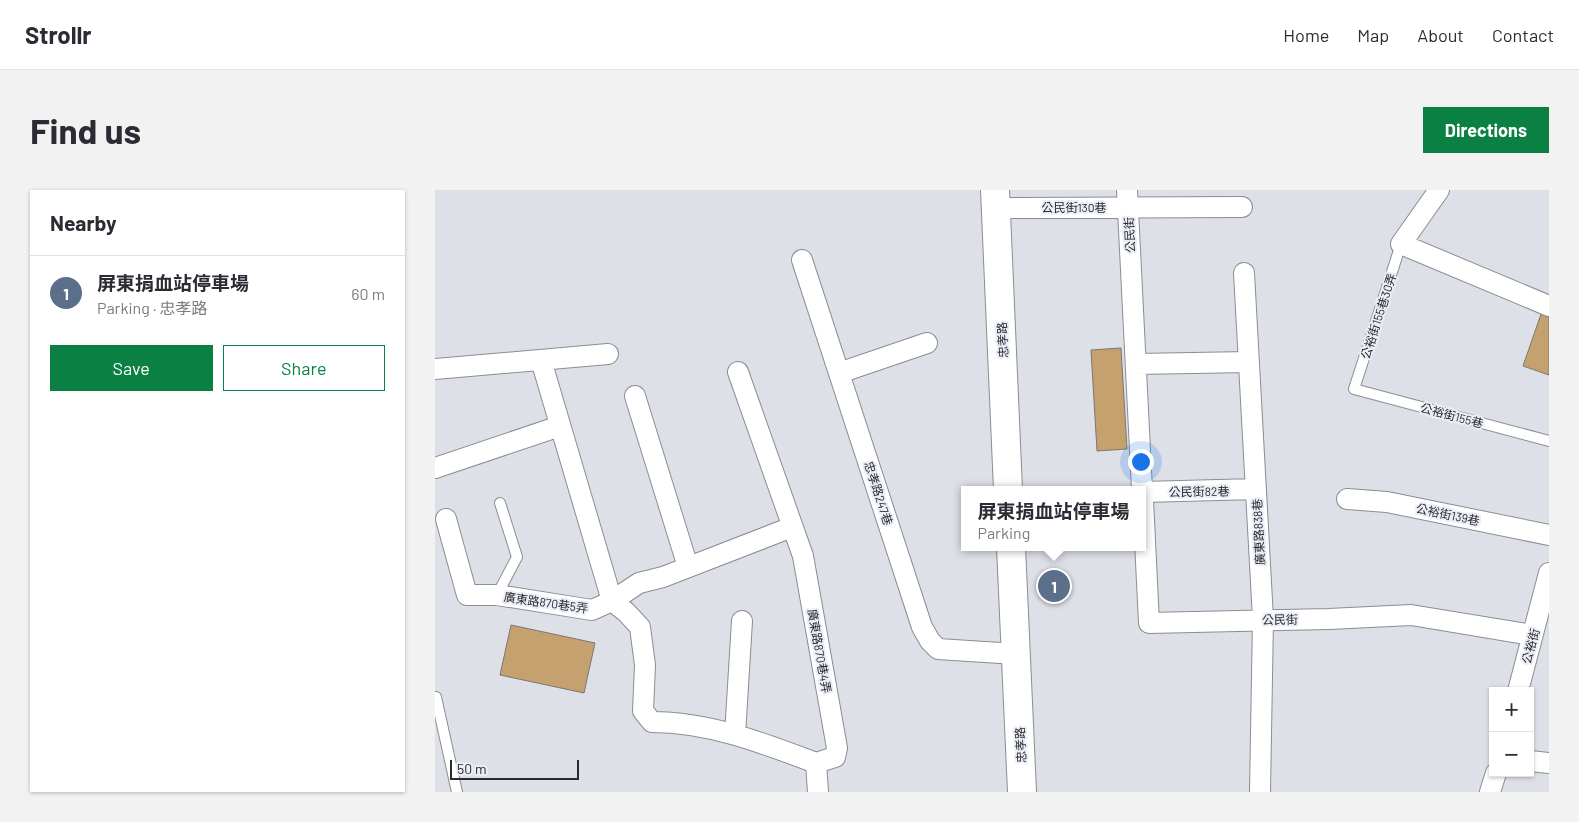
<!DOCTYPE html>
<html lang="en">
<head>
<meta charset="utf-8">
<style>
  body { margin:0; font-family:Barlow,"Noto Sans TC",sans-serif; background:#f2f2f3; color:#2b2b33 }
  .controls { position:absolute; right:15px; bottom:15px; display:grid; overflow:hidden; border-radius:0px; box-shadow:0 1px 4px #0004 }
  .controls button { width:45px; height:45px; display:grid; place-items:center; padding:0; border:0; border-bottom:1px solid #e1e1e2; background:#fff; color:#2b2b33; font:25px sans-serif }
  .scale { position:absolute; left:15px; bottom:12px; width:129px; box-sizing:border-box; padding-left:5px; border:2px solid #292a2d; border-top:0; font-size:14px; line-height:18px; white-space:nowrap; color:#292a2d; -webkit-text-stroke:4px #ebeef6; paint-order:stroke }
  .you { position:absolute; left:705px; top:271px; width:18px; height:18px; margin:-12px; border:4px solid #fff; border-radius:50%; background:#1a73e8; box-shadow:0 0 0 8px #1a73e833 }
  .badge { display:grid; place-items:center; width:32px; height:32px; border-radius:50%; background:#0b8043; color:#fff; font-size:16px; font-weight:700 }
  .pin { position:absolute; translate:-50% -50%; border:2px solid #fff; box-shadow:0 1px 5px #0006 }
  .popup { position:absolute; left:526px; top:296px; width:185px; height:65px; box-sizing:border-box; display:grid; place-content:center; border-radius:0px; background:#fff; filter:drop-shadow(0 1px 4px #0005); font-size:16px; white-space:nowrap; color:#7c7c81 }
  .popup b { font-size:19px; color:#2b2b33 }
  .popup::after { content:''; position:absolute; left:50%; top:100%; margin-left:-10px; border:10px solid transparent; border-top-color:#fff }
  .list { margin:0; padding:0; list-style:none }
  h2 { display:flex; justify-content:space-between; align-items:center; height:65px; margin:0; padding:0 20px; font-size:21px }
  h2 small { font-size:16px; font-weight:400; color:#7c7c81 }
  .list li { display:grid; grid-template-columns:32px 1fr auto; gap:15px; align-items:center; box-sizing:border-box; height:75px; padding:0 20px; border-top:1px solid #e1e1e2 }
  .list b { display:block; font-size:19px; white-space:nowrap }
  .list p { margin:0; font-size:16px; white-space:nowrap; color:#7c7c81 }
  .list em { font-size:16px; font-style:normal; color:#7c7c81 }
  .actions { display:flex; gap:10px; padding:15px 20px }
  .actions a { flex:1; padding:11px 0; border:1px solid #0b8043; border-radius:0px; text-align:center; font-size:18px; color:#0b8043 }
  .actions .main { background:#0b8043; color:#fff }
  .map { position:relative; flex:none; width:1114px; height:602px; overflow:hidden; border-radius:0px }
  header { display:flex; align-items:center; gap:30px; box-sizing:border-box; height:70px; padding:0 25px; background:#fff; border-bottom:1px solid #e1e1e2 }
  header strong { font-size:24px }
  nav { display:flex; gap:28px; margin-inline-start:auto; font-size:18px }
  .intro { display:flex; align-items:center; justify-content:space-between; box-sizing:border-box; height:120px; padding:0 30px }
  h1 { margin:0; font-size:35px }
  .button { padding:12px 22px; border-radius:0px; background:#0b8043; color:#fff; font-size:18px; font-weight:700 }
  main { display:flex; gap:30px; padding:0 30px }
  aside { flex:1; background:#fff; border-radius:0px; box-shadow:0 1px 4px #0004 }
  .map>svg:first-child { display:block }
</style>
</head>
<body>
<header>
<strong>Strollr</strong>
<nav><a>Home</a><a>Map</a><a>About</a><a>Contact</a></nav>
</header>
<div class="intro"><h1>Find us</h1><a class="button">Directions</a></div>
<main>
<aside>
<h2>Nearby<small></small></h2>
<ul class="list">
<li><span class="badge" style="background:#5c6f8a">1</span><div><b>屏東捐血站停車場</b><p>Parking · 忠孝路</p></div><em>60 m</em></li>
</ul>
<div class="actions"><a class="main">Save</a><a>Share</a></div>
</aside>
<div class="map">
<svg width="1114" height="602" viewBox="0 0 1114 602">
  <rect width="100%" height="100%" fill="#dee0e8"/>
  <path fill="#c6a170" stroke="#7c7771" d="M1106,124L1114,127V185L1088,176Z
    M686,158L692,259L662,261L656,160Z
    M76,435L160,453L149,503L65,485Z"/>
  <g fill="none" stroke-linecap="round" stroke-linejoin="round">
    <g stroke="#8a8d94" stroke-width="12">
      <path id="lane" d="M966,54L919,199L1114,251
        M62,405L82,367L65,313
        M1,507L22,602"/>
    </g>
    <g stroke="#8a8d94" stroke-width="22">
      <path id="street" d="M692,0L707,300
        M1004,0L966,54L1114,116
        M560,18L807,17
        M367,70L487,437L495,451L503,459L581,464
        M809,83L828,429L825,602
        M106,170L177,411
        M701,174L814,172
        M0,179L173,164
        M303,182L368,366L402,558L400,567L381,573
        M404,183L492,153
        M200,206L253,377
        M0,278L125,236
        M708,302L821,299
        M912,309L952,312L1114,345
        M708,310L714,433L894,429L976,425L1097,445
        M11,329L32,405H62L157,420L177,411L204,393L228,387L357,337
        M177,411L191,422L205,437L210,475L208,521L217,532C274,532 328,553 381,573
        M1083,501L1114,383
        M300,545L307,431
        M1095,571L1114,573
        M381,573L383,602
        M1055,602L1061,583"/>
    </g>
    <g stroke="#8a8d94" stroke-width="30">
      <path id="primary" d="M560,0L573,300
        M576,357L587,602"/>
    </g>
    <use href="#lane" stroke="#fff" stroke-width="10"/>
    <use href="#street" stroke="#fff" stroke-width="20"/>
    <use href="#primary" stroke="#fff" stroke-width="28"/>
  </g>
  <g text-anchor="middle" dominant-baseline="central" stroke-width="4" stroke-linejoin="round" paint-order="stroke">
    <g font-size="12" fill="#292a2d" stroke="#ebeef6">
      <text x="639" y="17">公民街130巷</text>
      <text transform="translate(694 45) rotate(-93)">公民街</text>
      <text transform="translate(943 126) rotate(-72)">公裕街155巷30弄</text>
      <text transform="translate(567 150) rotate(-93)">忠孝路</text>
      <text transform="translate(1017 225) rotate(15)">公裕街155巷</text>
      <text transform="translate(764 301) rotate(-1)">公民街82巷</text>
      <text transform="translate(444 303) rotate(72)">忠孝路247巷</text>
      <text transform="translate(1013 324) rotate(12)">公裕街139巷</text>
      <text transform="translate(823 342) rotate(-93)">廣東路838巷</text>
      <text transform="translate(111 412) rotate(8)">廣東路870巷5弄</text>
      <text transform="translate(845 429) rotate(-1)">公民街</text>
      <text transform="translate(1095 456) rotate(-75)">公裕街</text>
      <text transform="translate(385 461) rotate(80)">廣東路870巷4弄</text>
      <text transform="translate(585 555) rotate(-93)">忠孝路</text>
    </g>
  </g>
</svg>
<div class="controls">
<button>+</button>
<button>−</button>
</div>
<div class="scale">50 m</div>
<div class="you"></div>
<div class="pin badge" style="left:619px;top:396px;background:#5c6f8a">1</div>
<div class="popup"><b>屏東捐血站停車場</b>Parking</div>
</div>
</main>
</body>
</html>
